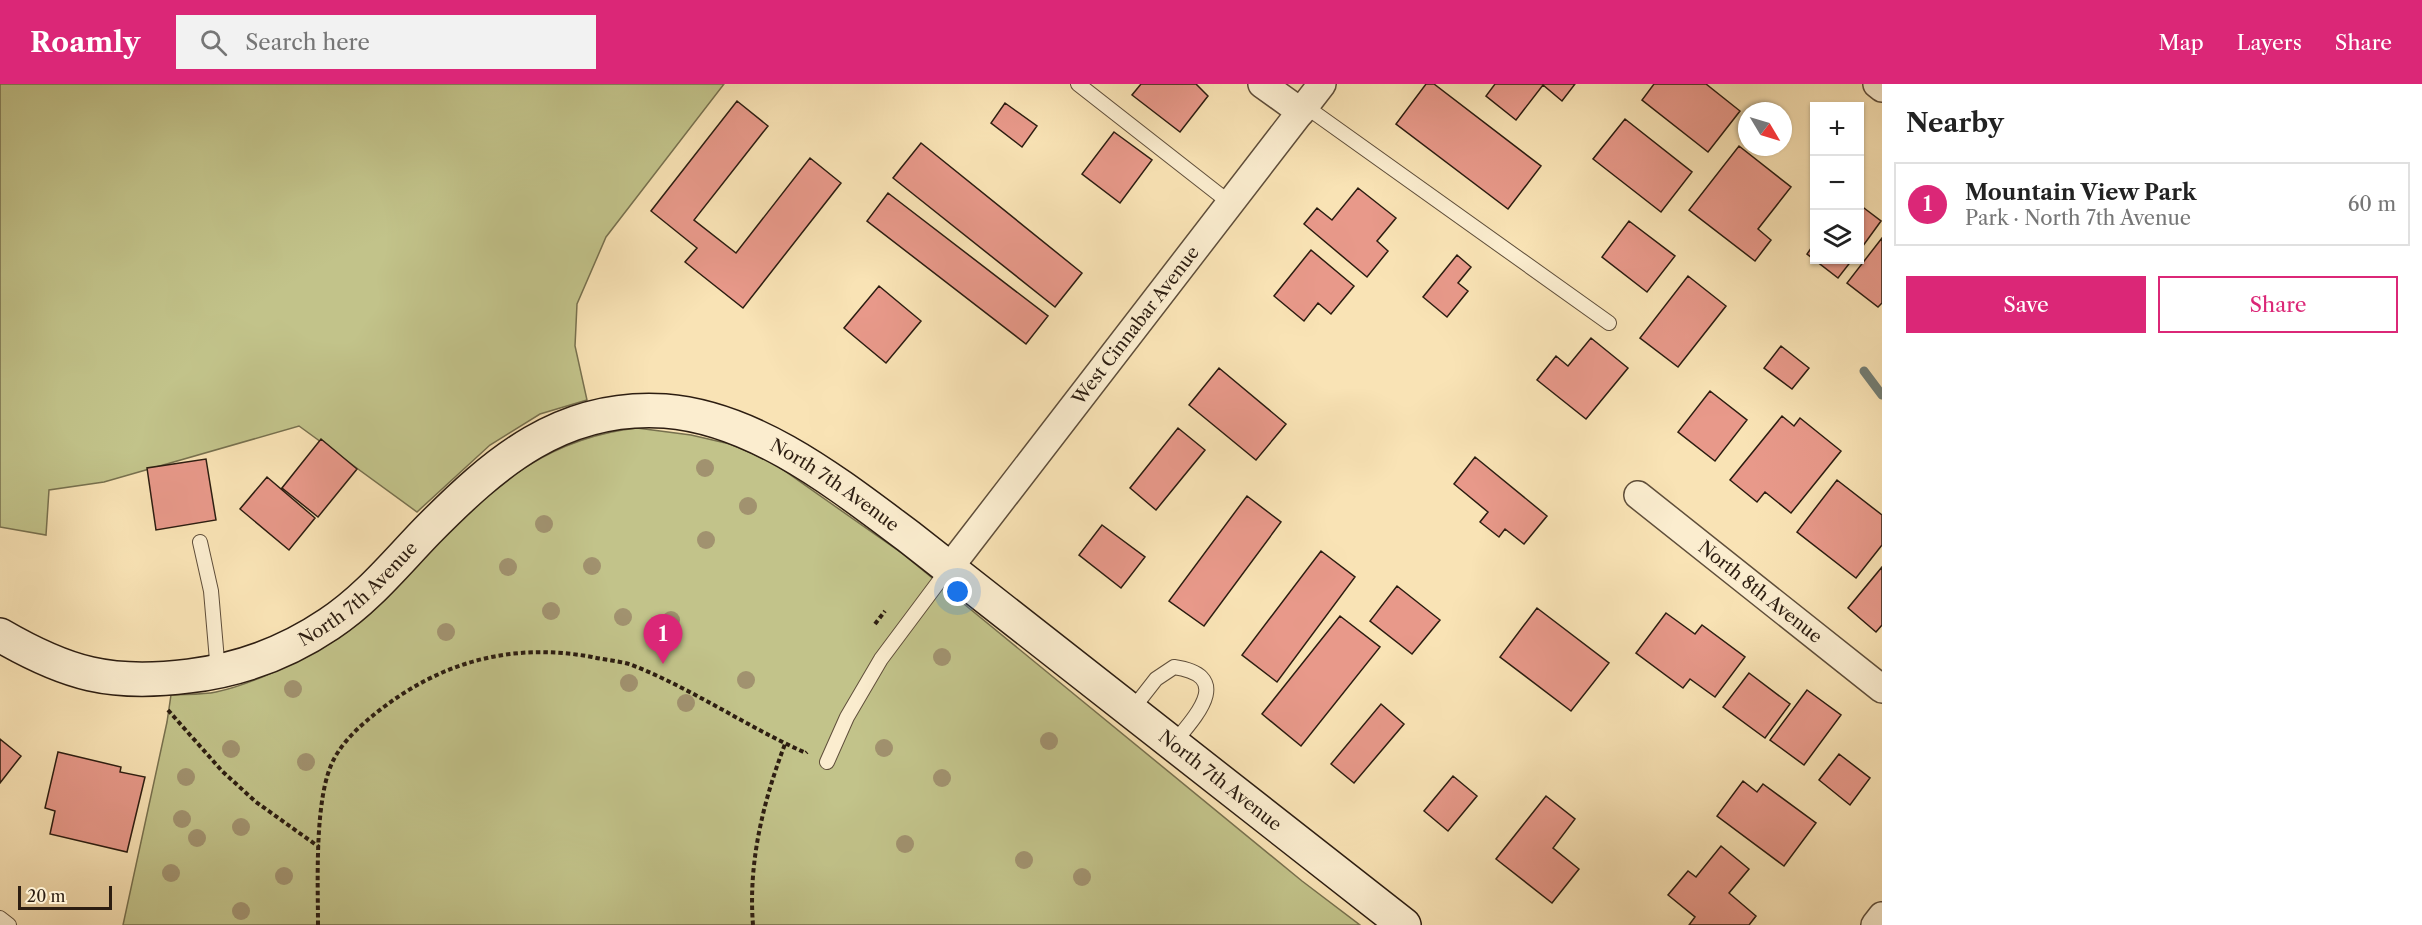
<!DOCTYPE html>
<html lang="en">
<head>
<meta charset="utf-8">
<style>
  body { margin:0; font-family:"Libre Caslon Text",serif; background:#f2f2f2; color:#222 }
  .controls { position:absolute; right:18px; top:18px; display:grid; overflow:hidden; border-radius:0px; box-shadow:0 2px 4px #0004 }
  .controls button { width:54px; height:54px; display:grid; place-items:center; padding:0; border:0; border-bottom:2px solid #e0e0e0; background:#fff; color:#222; font:30px sans-serif }
  .compass { position:absolute; left:1738px; top:18px; width:54px; height:54px; border-radius:50%; background:#fff; box-shadow:0 2px 4px #0004; rotate:128deg }
  .scale { position:absolute; left:18px; bottom:15px; width:94px; box-sizing:border-box; padding-left:6px; border:3px solid #2c1d11; border-top:0; font-size:16px; line-height:21px; white-space:nowrap; color:#2c1d11; -webkit-text-stroke:4px #fbedcf; paint-order:stroke }
  .you { position:absolute; left:958px; top:508px; width:21px; height:21px; margin:-15px; border:4px solid #fff; border-radius:50%; background:#1a73e8; box-shadow:0 0 0 9px #1a73e833 }
  .badge { display:grid; place-items:center; width:39px; height:39px; border-radius:50%; background:#db2777; color:#fff; font-size:20px; font-weight:700 }
  .pin { position:absolute; translate:-50% -50px; filter:drop-shadow(0 2px 3px #0008) }
  .pin::after { content:''; position:absolute; top:32px; width:21px; height:18px; background:inherit; clip-path:polygon(0 0,100% 0,50% 100%) }
  .list { margin:0; padding:0; list-style:none }
  h2 { display:flex; justify-content:space-between; align-items:center; height:78px; margin:0; padding:0 24px; font-size:26px }
  h2 small { font-size:20px; font-weight:400; color:#767676 }
  .list li { display:grid; grid-template-columns:39px 1fr auto; gap:18px; align-items:center; box-sizing:border-box; height:84px; margin:0 12px 12px; padding:0 12px; border:2px solid #e0e0e0; border-radius:0px }
  .list b { display:block; font-size:22px; white-space:nowrap }
  .list p { margin:0; font-size:20px; white-space:nowrap; color:#767676 }
  .list em { font-size:20px; font-style:normal; color:#767676 }
  .actions { display:flex; gap:12px; padding:18px 24px }
  .actions a { flex:1; padding:14px 0; border:2px solid #db2777; border-radius:0px; text-align:center; font-size:21px; color:#db2777 }
  .actions .main { background:#db2777; color:#fff }
  .icon { flex:none; width:33px; height:33px; fill:none; stroke:currentColor; stroke-width:2; stroke-linecap:round; stroke-linejoin:round }
  .map { position:relative; flex:none; width:1882px; height:841px; overflow:hidden }
  header { display:flex; align-items:center; gap:36px; box-sizing:border-box; height:84px; padding:0 30px; background:#db2777; color:#fff }
  header strong { font-size:28px }
  nav { display:flex; gap:33px; margin-inline-start:auto; font-size:21px }
  .search { width:420px; height:54px; background:#f2f2f2; display:flex; align-items:center; gap:15px; box-sizing:border-box; padding:0 21px; border-radius:0px; color:#767676; font-size:22px }
  main { display:flex }
  aside { flex:1; background:#fff }
  .map>svg:first-child { display:block }
</style>
</head>
<body>
<header>
<strong>Roamly</strong>
<div class="search"><svg class="icon" aria-label="search" viewBox="0 0 24 24"><circle cx="10" cy="10" r="6"/><path d="M15 15l6 6"/></svg>Search here</div>
<nav><a>Map</a><a>Layers</a><a>Share</a></nav>
</header>
<main>
<div class="map">
<svg width="1882" height="841" viewBox="0 0 1882 841">
  <rect width="100%" height="100%" fill="#f9e3b5"/>
  <filter id="stains"><feTurbulence type="fractalNoise" baseFrequency=".00333" numOctaves="4"/><feColorMatrix values="0 0 0 0 .2 0 0 0 0 .09 0 0 0 0 .02 0 0 0 .5 -.17"/></filter>
  <radialGradient id="worn" r=".72"><stop offset=".6" stop-color="#630" stop-opacity="0"/><stop offset="1" stop-color="#630" stop-opacity=".3"/></radialGradient>
  <path fill="#c2c38a" stroke="#77704e" stroke-width="1.5" d="M0,0H724L606,153L577,220L575,262L587,316L540,330L490,361L417,428L299,342L104,398L49,406L46,451L0,443Z
    M637,344L691,351L730,360L772,378L903,470L1302,797L1360,841H123L167,638L171,611C185,610 202,611 216,608C259,599 328,564 362,537C390,514 413,484 438,458C494,399 553,353 637,344Z"/>
  <g fill="none" stroke-linecap="round" stroke-linejoin="round">
    <path stroke="#727d74" stroke-width="9" d="M1864,287L1882,311"/>
  </g>
  <path fill="#e8998a" stroke="#2c1d11" stroke-width="1.5" d="M1141,0H1196L1208,12L1180,48L1132,11Z
    M1426,0H1434L1541,82L1508,125L1396,40Z
    M1495,0H1575L1562,17L1543,1L1516,36L1486,12Z
    M1654,0H1706L1740,27L1708,68L1642,16Z
    M737,17L768,42L694,136L736,169L810,74L841,99L743,224L685,178L697,164L651,127Z
    M1005,19L1037,42L1022,63L991,39Z
    M1625,35L1692,88L1661,128L1593,75Z
    M1114,48L1152,76L1120,119L1082,90Z
    M921,59L1082,189L1055,223L893,94Z
    M1739,62L1791,103L1758,145L1771,156L1755,177L1689,126Z
    M1358,104L1396,134L1377,157L1388,167L1367,193L1304,140L1317,124L1332,136Z
    M888,109L1048,232L1026,260L867,137Z
    M1860,121L1881,137L1860,166Z
    M1629,137L1675,172L1647,208L1602,173Z
    M1882,154V219L1878,223L1847,199Z
    M1814,160V176H1852L1838,194L1807,170Z
    M1311,166L1354,202L1331,230L1318,219L1304,237L1274,212Z
    M1457,171L1471,183L1458,199L1468,207L1447,233L1423,213Z
    M1688,192L1726,222L1678,283L1640,254Z
    M879,202L921,237L886,279L844,244Z
    M1591,254L1628,284L1586,335L1537,296L1556,272L1568,282Z
    M1781,262L1809,284L1792,305L1764,284Z
    M1219,284L1286,340L1256,376L1189,321Z
    M1710,307L1747,336L1715,377L1678,348Z
    M1782,332L1794,342L1800,334L1841,367L1791,429L1765,408L1757,418L1730,396Z
    M1178,344L1205,366L1156,426L1130,404Z
    M321,355L357,385L318,433L282,404Z
    M1475,373L1547,432L1524,460L1505,445L1499,453L1480,438L1488,428L1454,400Z
    M206,375L216,436L156,446L147,384Z
    M267,393L315,434L289,466L240,425Z
    M1837,396L1882,431V461L1856,494L1797,448Z
    M1247,412L1281,438L1204,542L1169,517Z
    M1102,441L1145,473L1121,504L1079,471Z
    M1321,467L1355,493L1277,598L1242,571Z
    M1882,483V541L1876,548L1848,524Z
    M1397,502L1440,536L1412,570L1370,537Z
    M1537,524L1609,579L1571,627L1500,573Z
    M1666,529L1695,550L1702,541L1745,573L1715,613L1690,595L1683,604L1636,569Z
    M1340,532L1380,563L1301,662L1262,630Z
    M1749,589L1790,620L1765,654L1723,623Z
    M1807,606L1841,631L1804,681L1770,656Z
    M1381,620L1404,640L1354,699L1331,680Z
    M0,655L21,672L0,699Z
    M58,668L121,683L120,688L145,693L127,768L50,750L55,727L45,724Z
    M1839,670L1870,694L1850,721L1819,696Z
    M1453,692L1477,712L1448,747L1424,727Z
    M1743,697L1757,708L1763,700L1816,739L1784,782L1717,732Z
    M1546,712L1575,735L1553,764L1579,785L1552,819L1496,775Z
    M1721,762L1749,785L1729,809L1756,832L1749,841H1689L1695,833L1668,811L1688,787L1696,793Z"/>
  <g fill="none" stroke-linecap="round" stroke-linejoin="round">
    <g stroke="#5f4e3a" stroke-width="16">
      <path id="lane" d="M1078,0L1230,119
        M1305,22L1609,239
        M200,458L211,507L218,588
        M1131,627L1156,595L1174,583C1235,592 1195,633 1173,660
        M827,678L847,633L881,575L949,484
        M0,834L9,841"/>
    </g>
    <g stroke="#5f4e3a" stroke-width="30">
      <g id="street">
        <path d="M1262,0L1301,28"/>
        <path d="M1877,0L1882,4"/>
        <path id="s1" d="M1638,411L1882,605"/>
        <path id="s2" d="M949,484L1322,0"/>
        <path d="M1875,841L1882,832"/>
      </g>
    </g>
    <g stroke="#2c1d11" stroke-width="36">
      <g id="secondary">
        <path id="s3" d="M0,551C67,590 111,602 189,592C240,586 286,569 329,540C367,515 396,479 427,447C495,378 562,320 665,327C756,334 838,400 908,452L1404,841"/>
      </g>
    </g>
    <path stroke="#2c1d11" stroke-width="4" stroke-dasharray="4.5 3" stroke-linecap="butt" d="M875,540L885,527
      M168,626L222,687L256,718L319,763
      M318,841C318,798 314,712 334,675C344,656 360,642 376,629C440,578 511,558 592,573C605,576 620,577 632,581C693,605 747,643 806,669L807,668
      M753,841C748,779 763,718 785,660"/>
    <use href="#lane" stroke="#fbedcf" stroke-width="14"/>
    <use href="#street" stroke="#fbedcf" stroke-width="27"/>
    <use href="#secondary" stroke="#fbedcf" stroke-width="33"/>
  </g>
  <g fill="#a1926f">
    <circle cx="705" cy="384" r="9"/>
    <circle cx="748" cy="422" r="9"/>
    <circle cx="544" cy="440" r="9"/>
    <circle cx="706" cy="456" r="9"/>
    <circle cx="592" cy="482" r="9"/>
    <circle cx="508" cy="483" r="9"/>
    <circle cx="551" cy="527" r="9"/>
    <circle cx="623" cy="533" r="9"/>
    <circle cx="671" cy="536" r="9"/>
    <circle cx="446" cy="548" r="9"/>
    <circle cx="942" cy="573" r="9"/>
    <circle cx="746" cy="596" r="9"/>
    <circle cx="629" cy="599" r="9"/>
    <circle cx="293" cy="605" r="9"/>
    <circle cx="686" cy="619" r="9"/>
    <circle cx="1049" cy="657" r="9"/>
    <circle cx="884" cy="664" r="9"/>
    <circle cx="231" cy="665" r="9"/>
    <circle cx="306" cy="678" r="9"/>
    <circle cx="186" cy="693" r="9"/>
    <circle cx="942" cy="694" r="9"/>
    <circle cx="182" cy="735" r="9"/>
    <circle cx="241" cy="743" r="9"/>
    <circle cx="197" cy="754" r="9"/>
    <circle cx="905" cy="760" r="9"/>
    <circle cx="1024" cy="776" r="9"/>
    <circle cx="171" cy="789" r="9"/>
    <circle cx="284" cy="792" r="9"/>
    <circle cx="1082" cy="793" r="9"/>
    <circle cx="241" cy="827" r="9"/>
  </g>
  <g text-anchor="middle" dominant-baseline="central" stroke-width="4.5" stroke-linejoin="round" paint-order="stroke">
    <g font-size="18" fill="#2c1d11" stroke="#fbedcf">
      <text stroke="none"><textPath href="#s2" startOffset="306">West Cinnabar Avenue</textPath></text>
      <text stroke="none"><textPath href="#s3" startOffset="948">North 7th Avenue</textPath></text>
      <text stroke="none"><textPath href="#s3" startOffset="390">North 7th Avenue</textPath></text>
      <text stroke="none"><textPath href="#s1" startOffset="156">North 8th Avenue</textPath></text>
      <text stroke="none"><textPath href="#s3" startOffset="1434">North 7th Avenue</textPath></text>
    </g>
  </g>
  <rect width="100%" height="100%" filter="url(#stains)"/>
  <rect width="100%" height="100%" fill="url(#worn)"/>
</svg>
<div class="controls">
<button>+</button>
<button>−</button>
<button><svg class="icon" aria-label="layers" viewBox="0 0 24 24"><path d="M12 4l9 5-9 5-9-5zM3 14l9 5 9-5"/></svg></button>
</div>
<svg class="compass" viewBox="-18 -18 36 36"><path d="M0-13l5 13h-10z" fill="#e53935"/><path d="M0 13l5-13h-10z" fill="#767676"/></svg>
<div class="scale">20 m</div>
<div class="you"></div>
<div class="pin badge" style="left:663px;top:580px">1</div>
</div>
<aside>
<h2>Nearby<small></small></h2>
<ul class="list">
<li><span class="badge">1</span><div><b>Mountain View Park</b><p>Park · North 7th Avenue</p></div><em>60 m</em></li>
</ul>
<div class="actions"><a class="main">Save</a><a>Share</a></div>
</aside>
</main>
</body>
</html>
